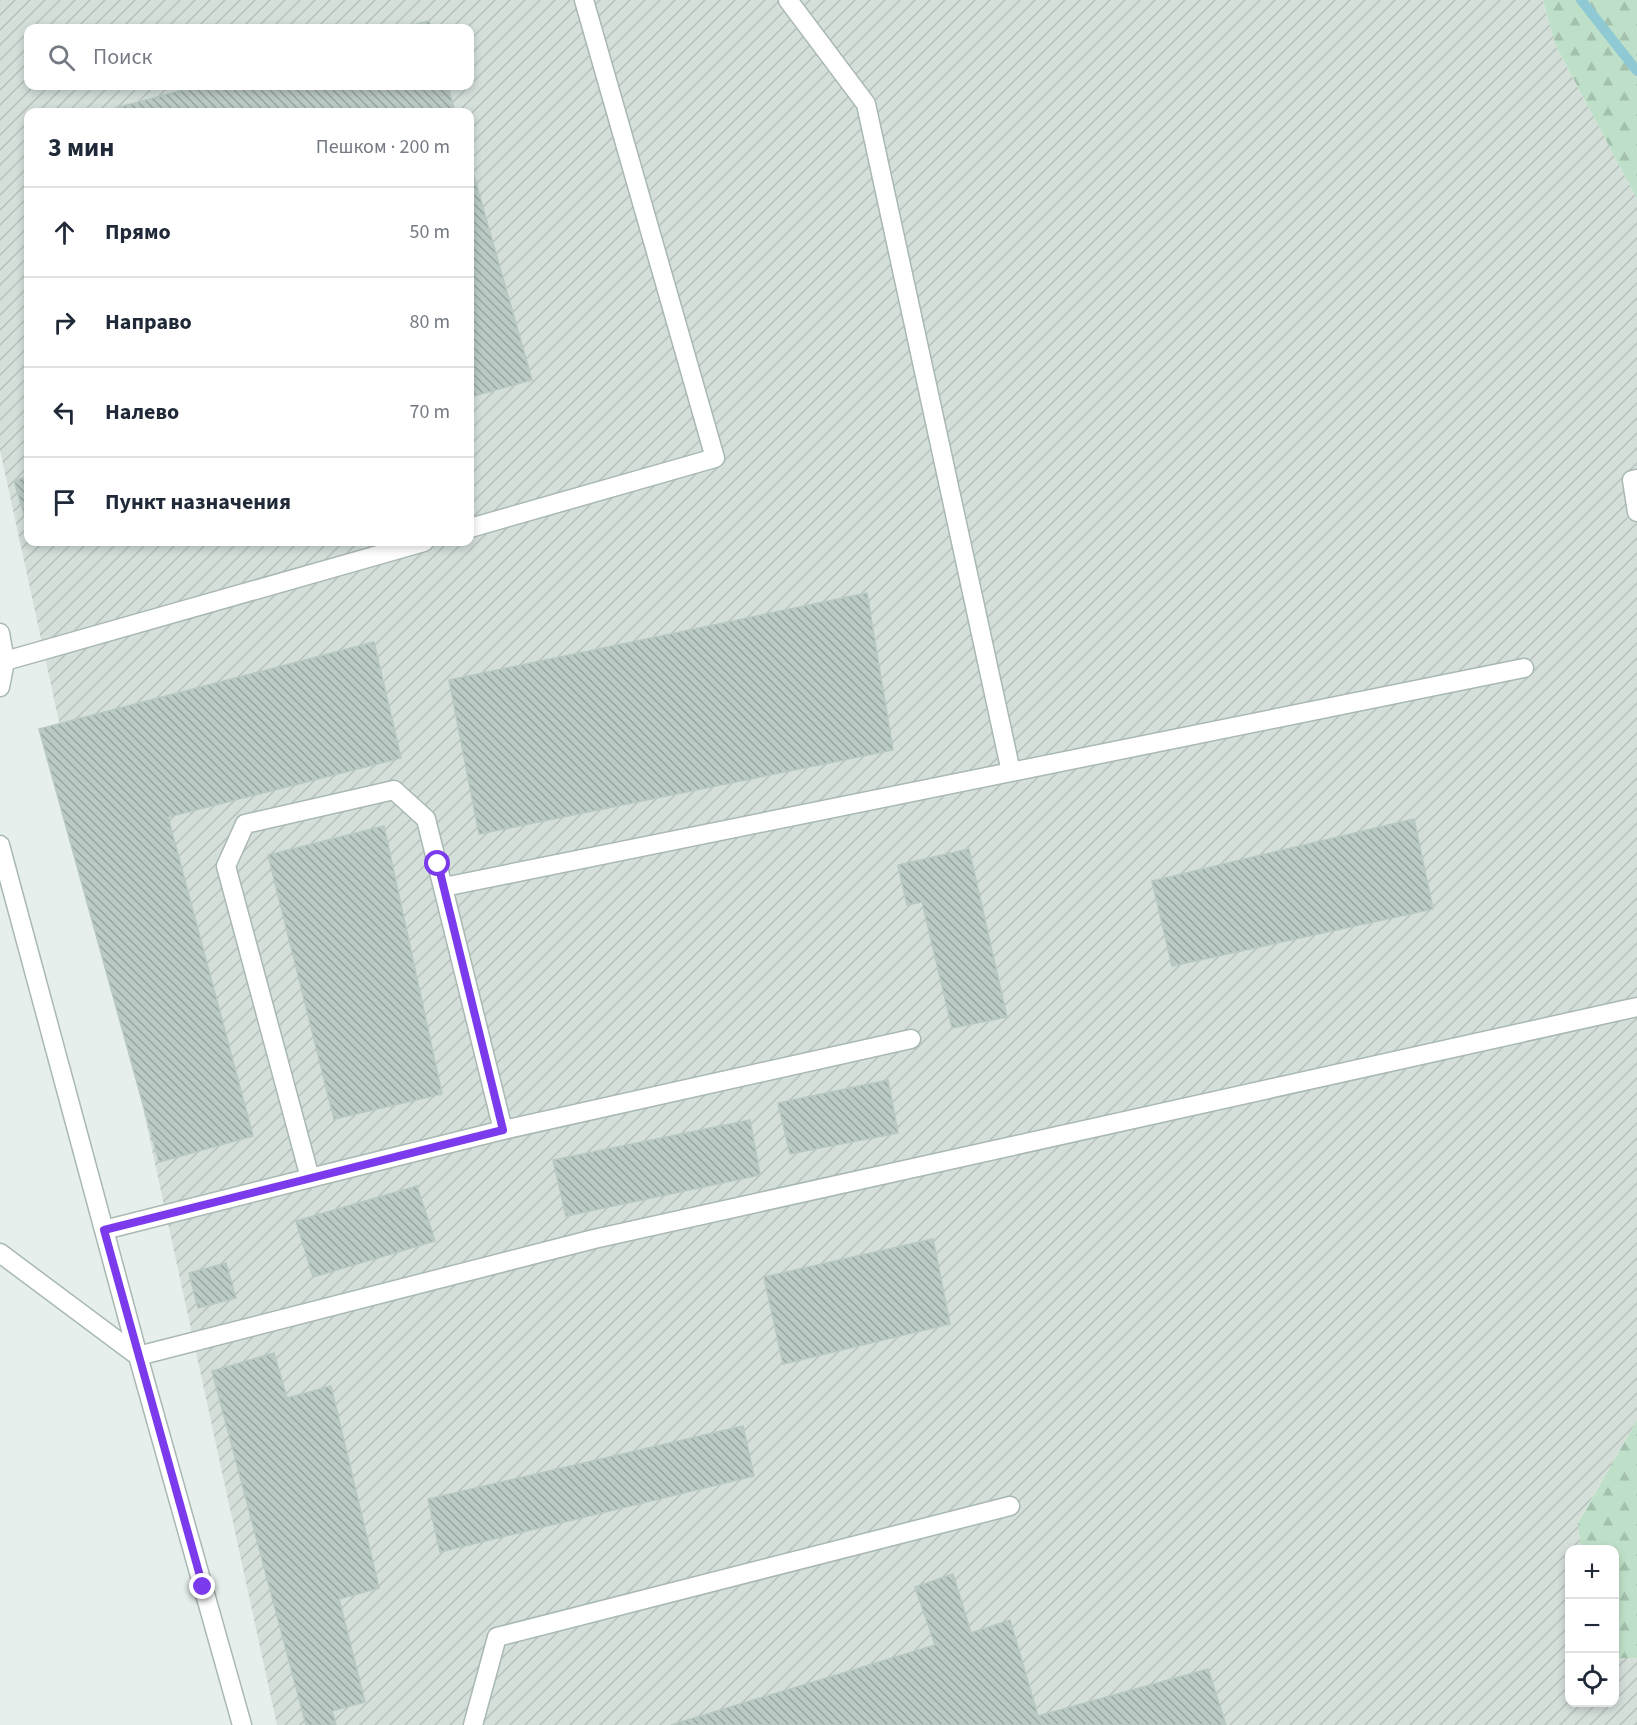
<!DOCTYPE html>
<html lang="ru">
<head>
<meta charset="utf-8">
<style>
  body { margin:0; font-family:"Source Sans 3",sans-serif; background:#f2f2f3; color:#1f2937 }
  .controls { position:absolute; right:18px; bottom:18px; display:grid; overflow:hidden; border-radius:12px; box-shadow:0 3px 9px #0003 }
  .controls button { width:54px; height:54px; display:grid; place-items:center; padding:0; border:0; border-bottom:2px solid #e0e1e3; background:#fff; color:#1f2937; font:30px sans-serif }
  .stop { position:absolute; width:18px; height:18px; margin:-14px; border:4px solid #7c3aed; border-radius:50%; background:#fff }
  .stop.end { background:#7c3aed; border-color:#fff; box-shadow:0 2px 6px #0008 }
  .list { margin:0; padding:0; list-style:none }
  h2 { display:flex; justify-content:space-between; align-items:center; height:78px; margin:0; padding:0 24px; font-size:26px }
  h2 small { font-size:20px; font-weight:400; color:#747a83 }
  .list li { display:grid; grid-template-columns:39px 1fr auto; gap:18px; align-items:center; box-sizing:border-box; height:90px; padding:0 24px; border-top:2px solid #e0e1e3 }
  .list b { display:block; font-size:22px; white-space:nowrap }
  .list em { font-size:20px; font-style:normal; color:#747a83 }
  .icon { flex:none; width:33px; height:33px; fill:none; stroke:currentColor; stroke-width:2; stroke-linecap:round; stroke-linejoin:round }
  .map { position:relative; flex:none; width:1637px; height:1725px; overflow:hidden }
  .search { position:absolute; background:#fff; box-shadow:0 3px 9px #0003; left:24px; top:24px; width:450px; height:66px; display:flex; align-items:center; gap:15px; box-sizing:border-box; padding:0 21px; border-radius:12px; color:#747a83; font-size:22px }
  .panel { position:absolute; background:#fff; box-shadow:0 3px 9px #0003; left:24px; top:108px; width:450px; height:438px; border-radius:12px }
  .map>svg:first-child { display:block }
</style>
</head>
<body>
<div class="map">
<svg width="1637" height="1725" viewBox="0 0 1637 1725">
  <defs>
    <pattern id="industrial-furrows" width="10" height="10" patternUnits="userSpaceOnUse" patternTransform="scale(1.5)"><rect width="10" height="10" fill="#d4dfda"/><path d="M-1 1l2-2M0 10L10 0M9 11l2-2" fill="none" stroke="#b6c1bc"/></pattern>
    <pattern id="forest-firs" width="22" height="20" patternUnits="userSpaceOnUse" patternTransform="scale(1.5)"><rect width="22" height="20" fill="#bfe0c8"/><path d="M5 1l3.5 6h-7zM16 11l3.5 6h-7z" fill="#a4c1ad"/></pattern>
    <pattern id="building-back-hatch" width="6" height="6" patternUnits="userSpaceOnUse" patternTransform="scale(1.5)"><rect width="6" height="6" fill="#bbcac4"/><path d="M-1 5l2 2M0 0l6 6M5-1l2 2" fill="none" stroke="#98a6a0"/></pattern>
  </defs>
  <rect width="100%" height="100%" fill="#e6efeb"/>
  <path fill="url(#industrial-furrows)" fill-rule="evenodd" d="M0,0H1543L1555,44L1637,199V1420L1578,1522L1581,1549L1570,1550V1702H1614L1615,1658H1637V1725H277L0,450ZM28,28H470V86H28ZM28,112H470V542H28Z"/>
  <path fill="url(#forest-firs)" d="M1543,0H1637V199L1555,44Z
    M1637,1420V1658H1615L1614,1550L1581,1549L1578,1523Z"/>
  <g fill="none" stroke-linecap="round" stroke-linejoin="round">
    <path stroke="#8ec9d4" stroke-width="10" d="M1581,0L1637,71"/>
  </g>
  <path fill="url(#building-back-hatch)" stroke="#b8c9c2" stroke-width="1.5" d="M429,21L431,28H401Z
    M198,86H448L455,112H101Z
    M470,162L532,380L470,397Z
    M28,476V527L14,481Z
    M867,593L893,750L479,834L449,680Z
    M374,642L401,758L168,817L253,1136L159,1162L39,729Z
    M1414,819L1433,909L1172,966L1152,881Z
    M384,826L442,1094L334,1119L268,855Z
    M969,849L1007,1017L952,1028L922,902L907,905L898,865Z
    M888,1080L898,1133L790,1154L778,1103Z
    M750,1120L760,1175L566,1216L553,1160Z
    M417,1186L435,1241L313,1277L296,1221Z
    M933,1239L950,1324L783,1364L764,1277Z
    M226,1263L236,1298L198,1308L189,1273Z
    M274,1353L287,1398L331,1386L379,1588L339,1599L365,1702L332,1711L336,1725H306L212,1371Z
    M743,1426L754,1476L440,1552L428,1499Z
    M953,1574L971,1633L1010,1620L1038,1716L1208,1669L1226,1725H671L935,1645L915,1587Z"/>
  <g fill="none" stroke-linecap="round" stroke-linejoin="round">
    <g stroke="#a8b8b2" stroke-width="21">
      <path id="minor" d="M788,0L866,104L1011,772
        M1637,479L1632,480L1637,512
        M470,528L715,458L584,0
        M0,633L5,661L0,687
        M5,661L424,542
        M0,845L138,1356L242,1725
        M444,887L1524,668
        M310,1178L503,1130L911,1039
        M104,1230L310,1178L226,866L245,824L394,790L426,819L503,1130
        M0,1253L138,1356L594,1239L1637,1007
        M473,1725L497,1637L1010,1506"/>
    </g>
    <use href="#minor" stroke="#fff" stroke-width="18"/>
  </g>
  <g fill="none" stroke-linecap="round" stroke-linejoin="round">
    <path stroke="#7c3aed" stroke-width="8" d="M203,1587L104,1230L503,1130L438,864"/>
  </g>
</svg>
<div class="controls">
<button>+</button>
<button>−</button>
<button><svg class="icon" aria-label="locate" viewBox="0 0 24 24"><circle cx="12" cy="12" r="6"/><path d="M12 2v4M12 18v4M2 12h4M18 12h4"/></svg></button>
</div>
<div class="stop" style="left:438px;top:864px"></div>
<div class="stop end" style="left:203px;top:1587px"></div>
<div class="search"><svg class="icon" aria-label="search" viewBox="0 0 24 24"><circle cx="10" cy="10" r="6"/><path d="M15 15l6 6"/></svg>Поиск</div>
<section class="panel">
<h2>3 мин<small>Пешком · 200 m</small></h2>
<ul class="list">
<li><svg class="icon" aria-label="ahead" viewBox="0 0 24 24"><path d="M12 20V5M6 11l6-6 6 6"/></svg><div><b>Прямо</b></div><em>50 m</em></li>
<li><svg class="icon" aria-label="right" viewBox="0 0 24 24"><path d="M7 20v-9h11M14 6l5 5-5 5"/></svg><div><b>Направо</b></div><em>80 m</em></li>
<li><svg class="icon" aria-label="left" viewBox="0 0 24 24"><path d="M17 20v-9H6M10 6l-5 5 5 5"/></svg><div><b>Налево</b></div><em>70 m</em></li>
<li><svg class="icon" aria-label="arrive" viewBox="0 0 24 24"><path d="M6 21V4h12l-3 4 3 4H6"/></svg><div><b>Пункт назначения</b></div></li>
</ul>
</section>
</div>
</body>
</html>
